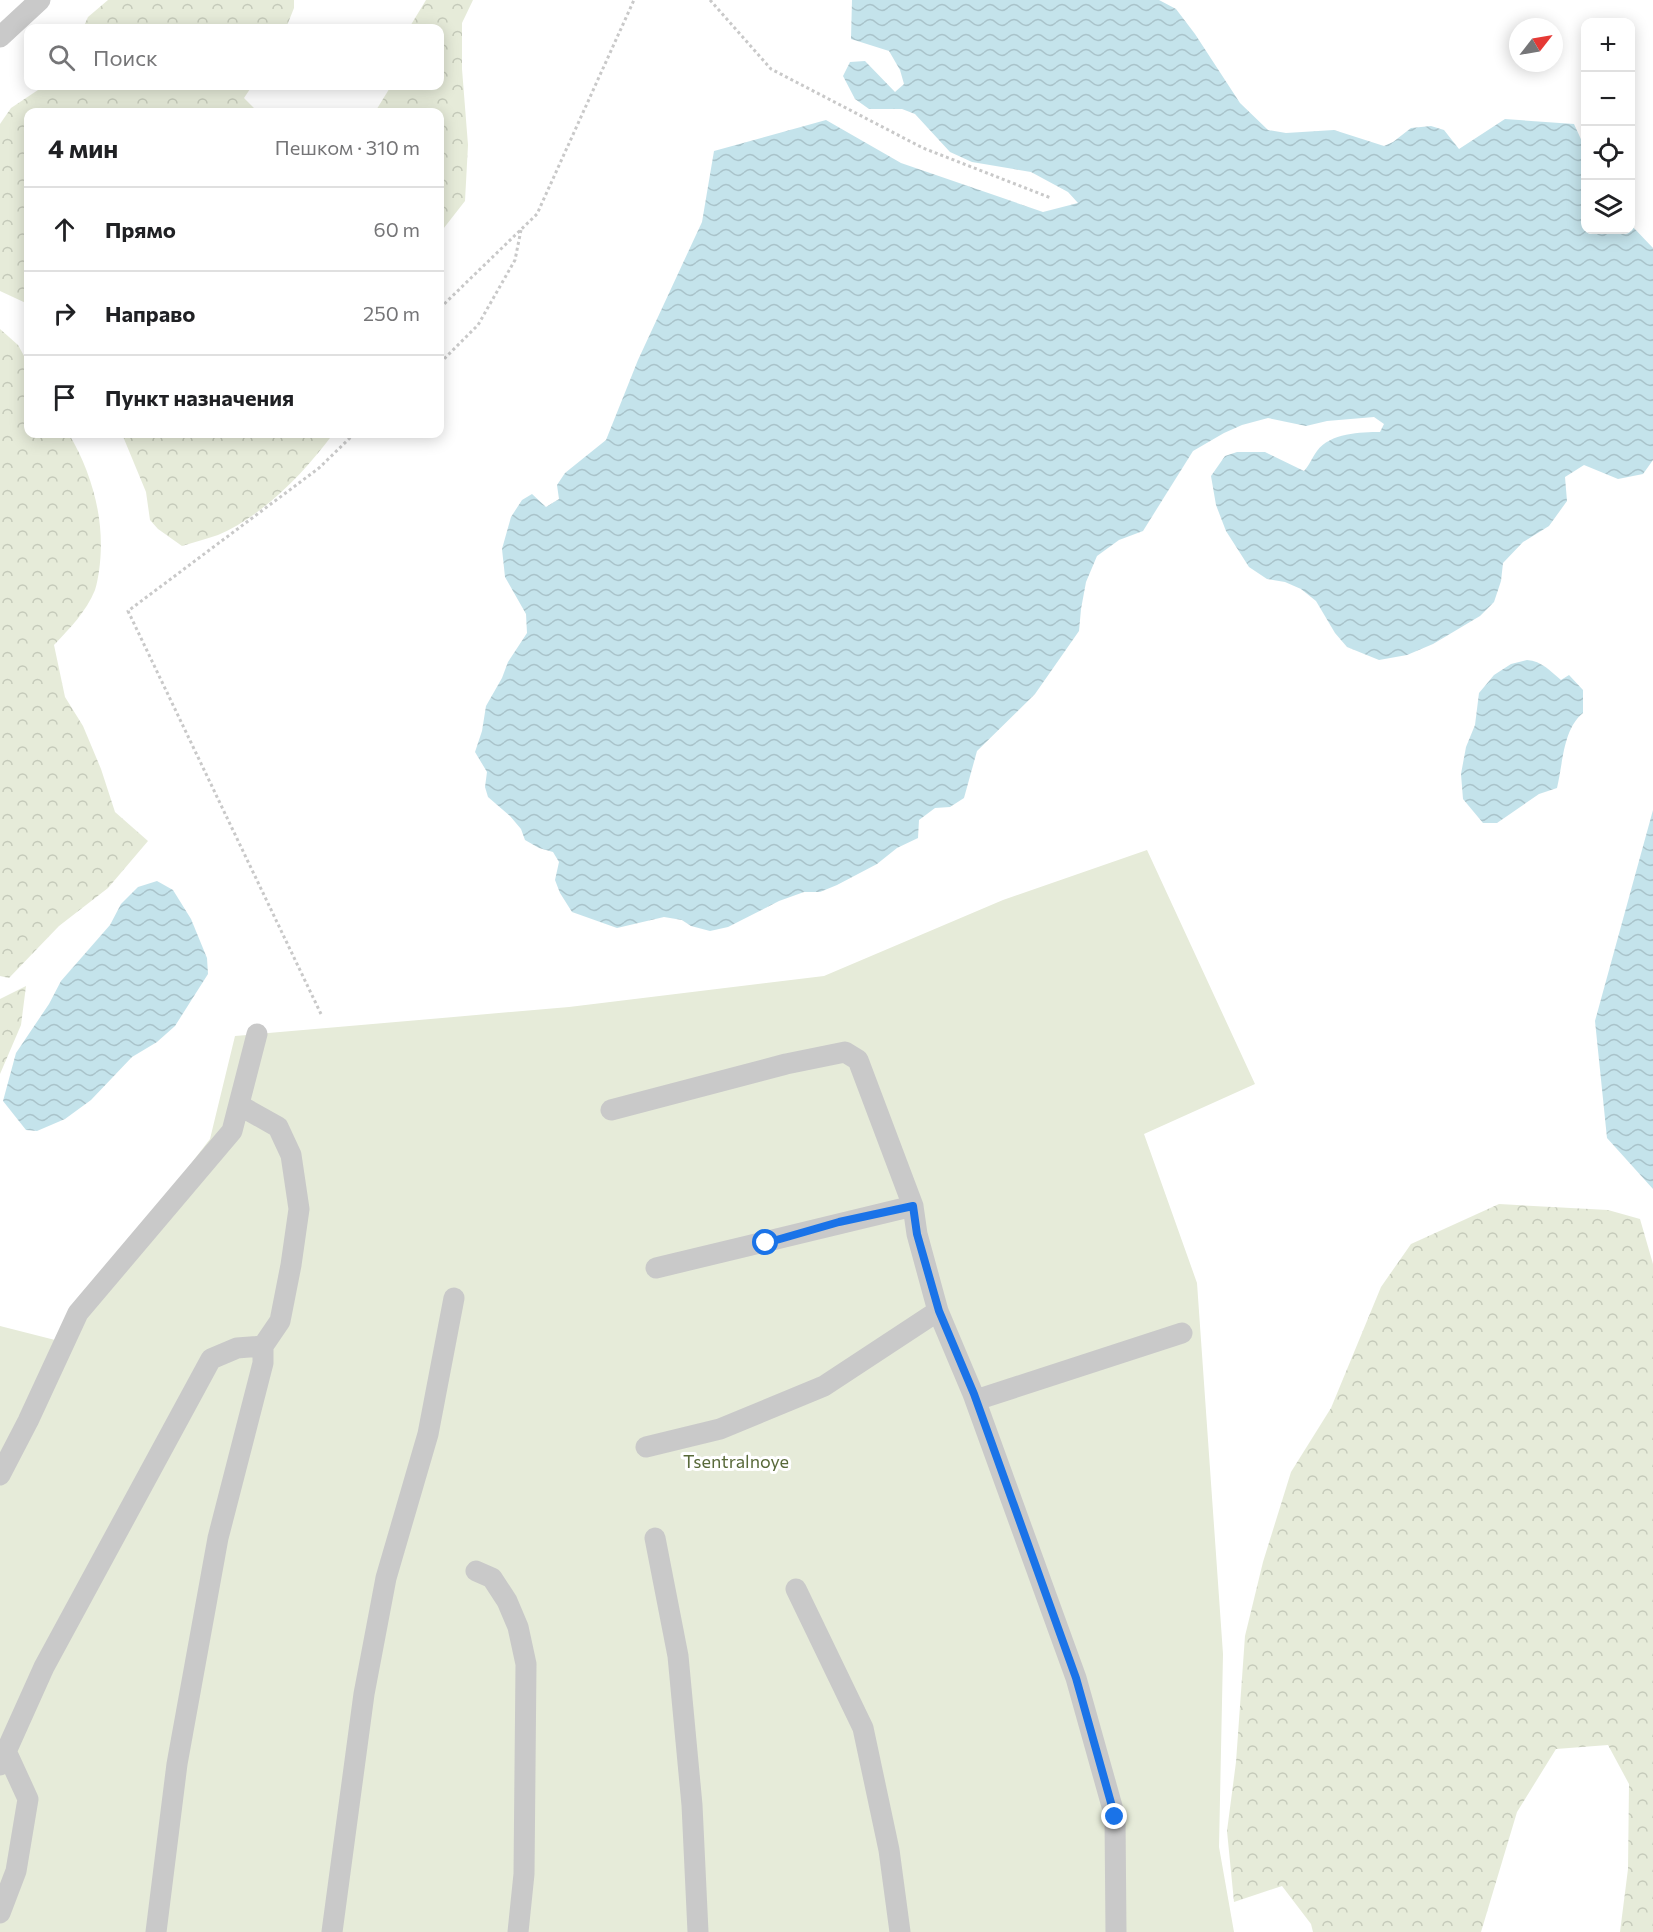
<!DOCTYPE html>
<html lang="ru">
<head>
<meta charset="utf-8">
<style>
  body { margin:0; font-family:Commissioner,sans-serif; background:#f2f2f2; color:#202124 }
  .controls { position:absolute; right:18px; top:18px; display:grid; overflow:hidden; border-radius:12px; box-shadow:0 3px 15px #0003 }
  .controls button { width:54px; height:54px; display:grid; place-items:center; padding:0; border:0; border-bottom:2px solid #e0e0e0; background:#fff; color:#202124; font:30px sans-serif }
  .compass { position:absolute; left:1509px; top:18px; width:54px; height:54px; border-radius:50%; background:#fff; box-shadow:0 3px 15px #0003; rotate:59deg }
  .stop { position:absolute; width:18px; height:18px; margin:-14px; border:4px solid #1a73e8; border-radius:50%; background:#fff }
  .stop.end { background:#1a73e8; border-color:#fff; box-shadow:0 2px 6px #0008 }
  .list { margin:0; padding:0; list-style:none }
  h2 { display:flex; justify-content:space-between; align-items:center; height:78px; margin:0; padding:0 24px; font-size:26px }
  h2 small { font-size:20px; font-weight:400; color:#757577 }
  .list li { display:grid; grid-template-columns:39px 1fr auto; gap:18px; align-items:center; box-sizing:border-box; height:84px; padding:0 24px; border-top:2px solid #e0e0e0 }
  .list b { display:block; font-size:22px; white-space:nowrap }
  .list em { font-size:20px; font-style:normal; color:#757577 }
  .icon { flex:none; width:33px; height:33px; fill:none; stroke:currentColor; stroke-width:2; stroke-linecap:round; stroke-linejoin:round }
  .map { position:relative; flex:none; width:1653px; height:1932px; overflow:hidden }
  .search { position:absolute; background:#fff; box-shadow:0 3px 15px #0003; left:24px; top:24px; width:420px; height:66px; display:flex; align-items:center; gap:15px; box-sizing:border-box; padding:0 21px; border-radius:12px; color:#757577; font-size:22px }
  .panel { position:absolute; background:#fff; box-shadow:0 3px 15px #0003; left:24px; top:108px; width:420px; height:330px; border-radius:12px }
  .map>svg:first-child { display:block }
</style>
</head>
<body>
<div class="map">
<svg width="1653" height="1932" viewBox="0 0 1653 1932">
  <defs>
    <pattern id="forest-crowns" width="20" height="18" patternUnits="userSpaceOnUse" patternTransform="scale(1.5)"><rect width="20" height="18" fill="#e6ebd9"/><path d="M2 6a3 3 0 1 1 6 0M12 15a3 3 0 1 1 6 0" fill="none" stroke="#c5caba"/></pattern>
    <pattern id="water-waves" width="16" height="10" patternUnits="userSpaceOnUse" patternTransform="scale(1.5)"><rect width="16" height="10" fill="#c4e3eb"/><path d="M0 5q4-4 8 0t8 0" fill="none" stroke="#a9c3ca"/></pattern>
  </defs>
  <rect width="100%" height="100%" fill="#fff"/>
  <path fill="url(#forest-crowns)" d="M108,0H294V8L286,28H83L88,17Z
    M426,0H473L462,23V69L468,145L465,201L440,233V112H375L391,86H440V28H409Z
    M44,86H252L244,98L258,112H28V304L0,291V124L11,108Z
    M0,329L18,345L28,363V434H69C93,475 106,523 99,571C98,577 97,584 95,590C86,612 70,628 54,645L65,697L83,726L101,769L115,812L148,841L108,888L59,926L9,978L0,976Z
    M122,434H333C304,473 264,515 218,535C207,539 194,542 182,546L158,529L150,520L146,492Z
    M26,986L21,1025L0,1074V999Z
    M1499,1204L1608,1210L1640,1219L1653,1264V1932H1620L1628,1869L1629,1784L1608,1745L1556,1749L1517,1812L1481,1932H1313L1311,1924L1282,1886L1234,1902L1227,1831L1236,1762L1245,1636L1263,1562L1291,1472L1331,1408L1381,1287L1411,1244Z"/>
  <path fill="#e6ebd9" d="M1147,850L1255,1084L1144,1134L1197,1283L1223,1654L1219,1847L1234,1932H0V1326L55,1340L210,1139L235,1036L569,1007L824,976L1003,900Z"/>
  <path fill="url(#water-waves)" d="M852,0H1159L1176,9L1195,34L1240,103L1268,130L1286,133L1334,130L1384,146L1393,142L1411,128L1431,126L1444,130L1459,149L1505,119L1574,124L1585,148L1586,230H1630L1631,225L1653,248V460L1643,474L1618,479L1584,465L1565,477L1567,501L1549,526L1523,542L1503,563L1501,581L1494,602L1480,616L1433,644L1407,655L1379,660L1347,647L1335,633L1316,601L1301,589L1285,582L1267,579L1249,567L1226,531L1216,505L1211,476L1225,456L1237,452H1265L1304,471C1310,464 1312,458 1317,451C1330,433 1361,432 1380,432L1384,424L1374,417L1327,421L1306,426L1268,418L1242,425L1224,433L1193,451L1143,531L1119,540L1097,556L1086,582L1081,609L1079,631L1035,694L977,751L964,798L950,807L935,808L919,820L918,838L897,848L877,864L837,885L820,892H804L779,901L728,927L710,931L691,926L682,920L664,917L617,928L572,912L560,893L555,880L559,862L553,852L539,848L525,840L521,829L510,816L488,797L485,787L487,772L475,752L482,731L486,706L502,678L508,662L527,633L526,614L505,577L502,549L511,517L522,500L532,494L546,507L559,499L557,485L565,473L606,440L638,360L702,222L714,151L826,120L901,163L1043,212L1078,203L1068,192L1031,172L972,162L950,152L915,114L902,109H869L855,99L843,76L850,62L865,61L895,92L904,84L900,70L889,51L851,39Z
    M1527,660C1542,661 1550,671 1561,680L1569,675L1583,690V713C1563,729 1563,763 1557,788L1539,794L1497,823H1483L1463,799L1461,774L1466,747L1475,725L1479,693L1494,675L1511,664Z
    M1653,810V1189L1607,1138L1595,1021Z
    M157,881L173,890L191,919L207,958L208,974L175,1026L157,1042L132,1057L91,1100L65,1119L37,1131L26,1130L3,1101L16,1053L49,1004L61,981L110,925L121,904L138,887Z"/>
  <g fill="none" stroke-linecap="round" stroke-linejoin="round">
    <path stroke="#c9c9c9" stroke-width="3" stroke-dasharray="3 3" stroke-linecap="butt" d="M710,0L771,69L923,148L1051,198
      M440,308L537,214L634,0
      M440,363L478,325L515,260L521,230
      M321,1014L128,611L319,468L354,434"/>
    <path stroke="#c9c9c9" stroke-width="21" d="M0,37L40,0
      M611,1110L786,1064L845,1052L858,1060L913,1206L917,1234L938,1311L973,1394L1076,1678L1115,1817L1116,1932
      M656,1268L913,1206
      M976,1400L1182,1333
      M646,1447L720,1429L824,1386L938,1311
      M0,1475L28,1421L78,1313L232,1131L257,1034
      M655,1538L678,1656L692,1805L698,1932
      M476,1571L492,1578L507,1601L518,1627L526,1664L524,1874L518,1932
      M796,1589L863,1728L889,1850L900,1932
      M0,1765L44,1667L211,1359L237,1348L263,1346L280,1321L291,1265L299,1209L291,1155L278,1127L239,1105
      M0,1913L16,1871L28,1799L6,1751
      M156,1932L177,1764L218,1538L263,1363V1346
      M332,1932L364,1694L386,1578L428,1434L454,1298"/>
  </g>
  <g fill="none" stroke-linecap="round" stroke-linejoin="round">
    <path stroke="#1a73e8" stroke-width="8" d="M766,1243L839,1222L913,1206L917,1234L939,1311L974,1394L1076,1678L1115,1817"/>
  </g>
  <g text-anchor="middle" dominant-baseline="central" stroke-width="6" stroke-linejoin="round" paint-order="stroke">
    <g font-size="18" fill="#586939" stroke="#fff">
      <text x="736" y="1461">Tsentralnoye</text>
    </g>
  </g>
</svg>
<div class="controls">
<button>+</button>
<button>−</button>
<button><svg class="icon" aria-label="locate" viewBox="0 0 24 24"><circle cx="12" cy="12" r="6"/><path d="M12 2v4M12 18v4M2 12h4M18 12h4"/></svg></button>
<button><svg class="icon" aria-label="layers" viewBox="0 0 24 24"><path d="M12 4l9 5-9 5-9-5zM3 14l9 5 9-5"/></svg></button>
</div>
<svg class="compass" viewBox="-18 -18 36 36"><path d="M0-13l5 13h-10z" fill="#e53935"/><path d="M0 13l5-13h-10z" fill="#757577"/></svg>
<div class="stop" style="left:766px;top:1243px"></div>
<div class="stop end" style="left:1115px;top:1817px"></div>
<div class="search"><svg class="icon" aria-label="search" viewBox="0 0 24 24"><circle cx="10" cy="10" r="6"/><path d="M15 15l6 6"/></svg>Поиск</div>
<section class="panel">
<h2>4 мин<small>Пешком · 310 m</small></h2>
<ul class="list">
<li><svg class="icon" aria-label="ahead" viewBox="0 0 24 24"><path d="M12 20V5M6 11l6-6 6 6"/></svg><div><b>Прямо</b></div><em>60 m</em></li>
<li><svg class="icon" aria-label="right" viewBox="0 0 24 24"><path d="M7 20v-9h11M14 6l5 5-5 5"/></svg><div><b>Направо</b></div><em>250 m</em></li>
<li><svg class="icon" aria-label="arrive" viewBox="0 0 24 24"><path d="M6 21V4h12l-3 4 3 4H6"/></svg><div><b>Пункт назначения</b></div></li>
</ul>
</section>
</div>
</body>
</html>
